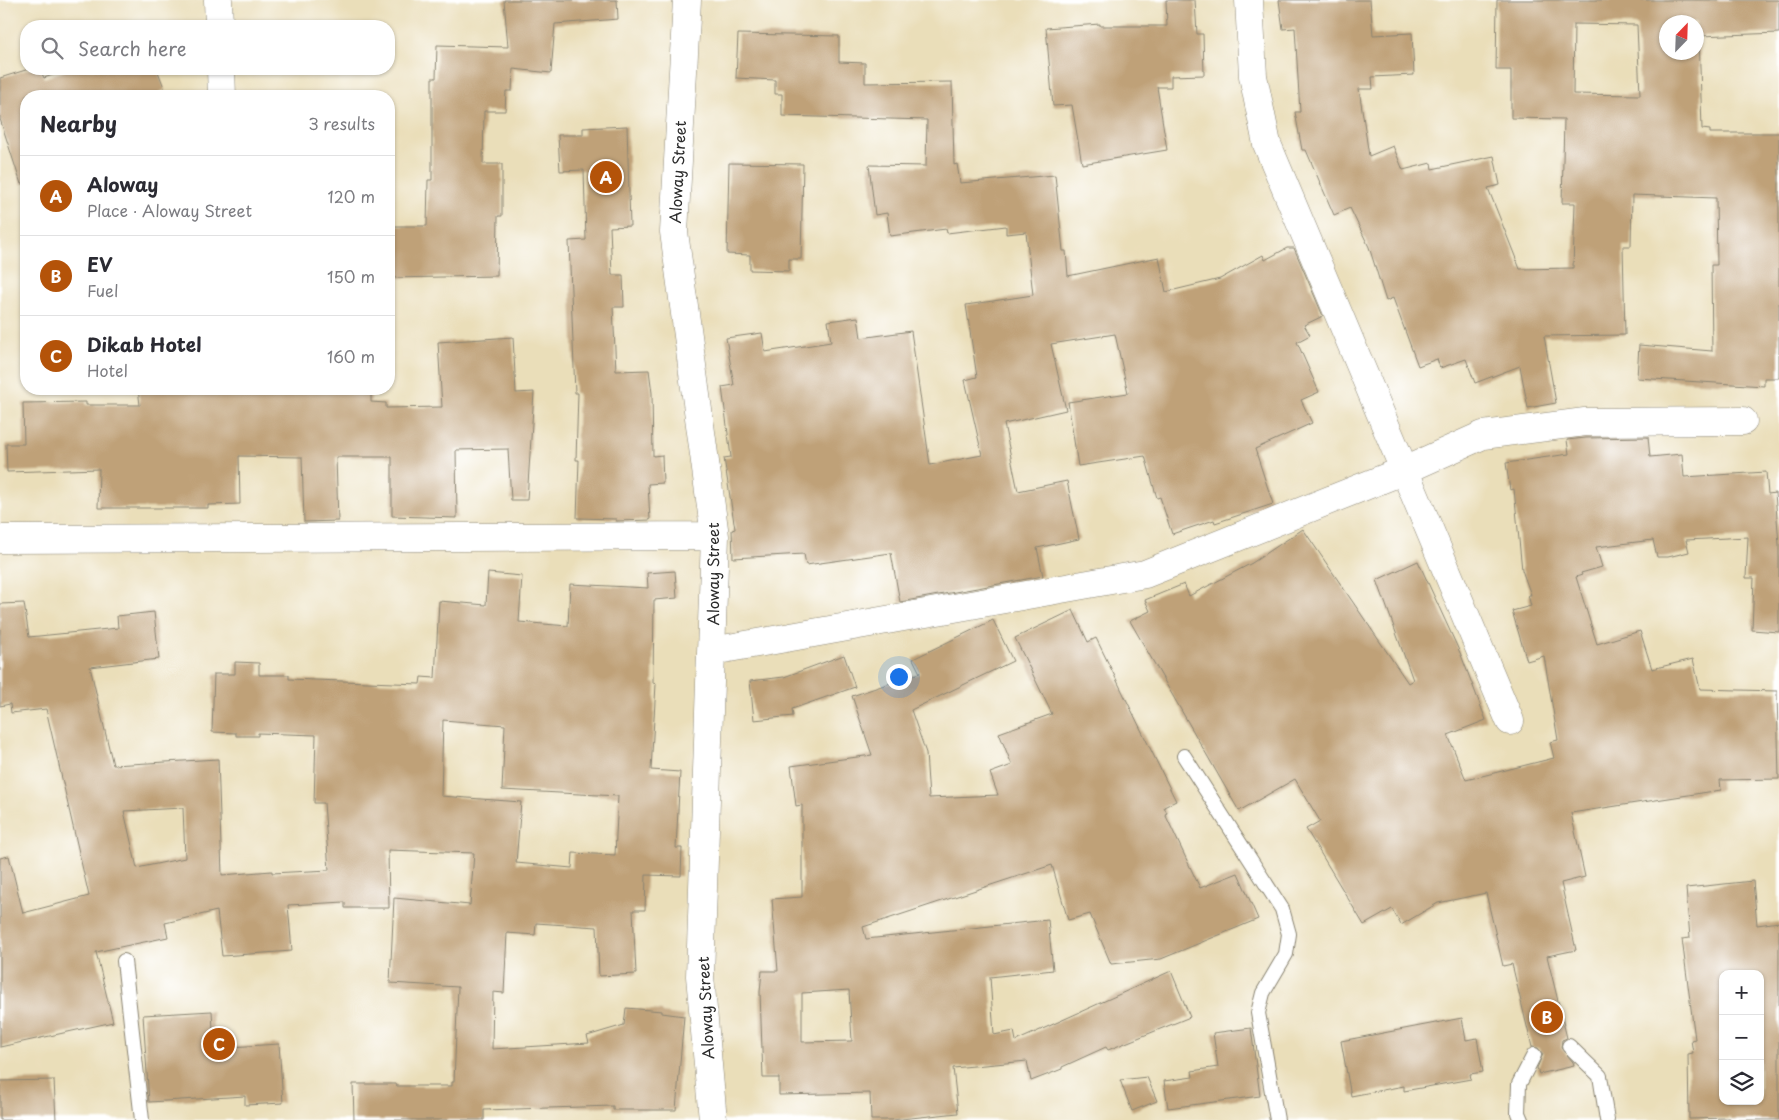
<!DOCTYPE html>
<html lang="en">
<head>
<meta charset="utf-8">
<style>
  body { margin:0; font-family:"Playpen Sans",sans-serif; background:#f7f7f7; color:#2b2b33 }
  .controls { position:absolute; right:15px; bottom:15px; display:grid; overflow:hidden; border-radius:10px; box-shadow:0 1px 4px #0004 }
  .controls button { width:45px; height:45px; display:grid; place-items:center; padding:0; border:0; border-bottom:1px solid #e1e1e2; background:#fff; color:#2b2b33; font:25px sans-serif }
  .compass { position:absolute; left:1659px; top:15px; width:45px; height:45px; border-radius:50%; background:#fff; box-shadow:0 1px 4px #0004; rotate:23deg }
  .you { position:absolute; left:898px; top:676px; width:18px; height:18px; margin:-12px; border:4px solid #fff; border-radius:50%; background:#1a73e8; box-shadow:0 0 0 8px #1a73e833 }
  .badge { display:grid; place-items:center; width:32px; height:32px; border-radius:50%; background:#b45309; color:#fff; font-size:16px; font-weight:700 }
  .pin { position:absolute; translate:-50% -50%; border:2px solid #fff; box-shadow:0 1px 5px #0006 }
  .list { margin:0; padding:0; list-style:none }
  h2 { display:flex; justify-content:space-between; align-items:center; height:65px; margin:0; padding:0 20px; font-size:21px }
  h2 small { font-size:16px; font-weight:400; color:#7c7c81 }
  .list li { display:grid; grid-template-columns:32px 1fr auto; gap:15px; align-items:center; box-sizing:border-box; height:80px; padding:0 20px; border-top:1px solid #e1e1e2 }
  .list b { display:block; font-size:19px; white-space:nowrap }
  .list p { margin:0; font-size:16px; white-space:nowrap; color:#7c7c81 }
  .list em { font-size:16px; font-style:normal; color:#7c7c81 }
  .icon { flex:none; width:28px; height:28px; fill:none; stroke:currentColor; stroke-width:2; stroke-linecap:round; stroke-linejoin:round }
  .map { position:relative; flex:none; width:1779px; height:1120px; overflow:hidden }
  .search { position:absolute; background:#fff; box-shadow:0 1px 4px #0004; left:20px; top:20px; width:375px; height:55px; display:flex; align-items:center; gap:12px; box-sizing:border-box; padding:0 18px; border-radius:20px; color:#7c7c81; font-size:19px }
  .panel { position:absolute; background:#fff; box-shadow:0 1px 4px #0004; left:20px; top:90px; width:375px; height:305px; border-radius:20px }
  .map>svg:first-child { display:block }
</style>
</head>
<body>
<div class="map">
<svg width="1779" height="1120" viewBox="0 0 1779 1120">
  <rect width="100%" height="100%" fill="#fff"/>
  <filter id="ink" filterUnits="userSpaceOnUse"><feTurbulence type="fractalNoise" baseFrequency=".02" numOctaves="2"/><feDisplacementMap in="SourceGraphic" scale="10" xChannelSelector="R" yChannelSelector="G"/><feConvolveMatrix kernelMatrix="1 2 1 2 8 2 1 2 1" color-interpolation-filters="sRGB"/></filter>
  <filter id="wash" filterUnits="userSpaceOnUse"><feTurbulence type="fractalNoise" baseFrequency=".0096" numOctaves="4" result="noise"/><feDisplacementMap in="SourceGraphic" scale="20" xChannelSelector="R" yChannelSelector="G"/><feGaussianBlur stdDeviation="1.12" result="paint"/><feColorMatrix in="noise" values="0 0 0 0 0 0 0 0 0 0 0 0 0 0 0 0 0 1.4 0 .05"/><feComposite in="paint" operator="in"/></filter>
  <g filter="url(#wash)">
    <rect width="100%" height="100%" fill="#eadeb9"/>
    <g id="blocks">
      <path fill="#bfa178" fill-rule="evenodd" d="M504,0H617L618,19L555,24L551,73L513,69L512,91H506L505,111H484L483,164H502V216H498L497,276L389,278V226H427L428,180H432V78H436L437,45L508,47Z
        M1166,0H1195L1197,34H1203L1204,75L1171,76V87H1157L1167,150L1082,164L1072,105L1053,106L1046,28L1100,24V26H1167Z
        M1279,0H1370L1373,35L1412,33L1414,75L1372,77L1373,89H1359L1369,156L1393,146L1403,170L1431,163L1432,169L1494,156L1500,185L1488,188L1520,269L1573,268L1575,203H1562L1564,119L1511,118V70H1496L1497,0H1779V33L1699,36L1702,129L1710,130V133H1779V378H1764V386L1637,378L1639,345L1712,351L1711,265H1717L1716,198L1632,195L1631,246H1623L1625,335L1544,336L1556,403L1528,408L1520,366L1475,383L1466,359L1440,368L1437,359L1418,366L1393,298L1386,301L1369,247L1350,208L1334,215L1306,150H1302L1295,112H1300L1295,28L1283,29ZM1666,22H1696V52H1666ZM1574,24L1637,25L1640,95L1573,94Z
        M738,34L839,36V62L865,63V83L952,82L954,165L957,164L960,183L1055,175L1063,251H1066L1068,276L1159,257L1166,292L1220,279L1263,255L1265,260L1287,248H1294L1323,316L1304,325L1310,335L1297,342L1319,392L1301,400L1312,423L1255,449L1273,504L1215,523L1214,520L1172,534L1160,497L1157,498L1145,456L1078,466L1068,402L1128,393L1115,334L1051,344L1066,410L1004,424L1018,491L1067,481L1079,539L1037,548L1043,576L900,602L891,553L806,565L804,554L733,558L732,530L735,529L724,458L731,457L722,387L734,385L726,338L762,333L765,352L831,342L828,321L858,317L861,338L911,331L930,465L982,455L965,380L977,377L966,305L1033,295L1026,232L1006,234V226L947,233L946,229L890,236L887,213L875,215L869,165L926,166L927,120L782,116V94H775V80L736,78Z
        M29,69H40L44,78L70,69H157L165,90L159,92L160,96H26V183L21,184L0,119V78Z
        M627,126L630,226L610,227L612,275H623L624,307H613L616,371L649,370L652,393L653,456L662,455L663,483L648,484L650,520L616,521V519L577,518L579,460H576L578,393H575L569,241L586,240L584,170L560,171L558,135H583V128Z
        M729,163L803,164L801,259H789V271L750,270V255L727,254Z
        M513,337L516,393L534,392L527,500H511L508,449L456,450L457,518L392,516V457H336L338,521L304,522L302,457L239,456L240,504L208,505V508H98L99,469L7,472L6,444H24L23,403L86,402V405H140L138,389H371V402L386,403V408L442,407L438,342Z
        M1648,437L1650,457L1682,454L1684,477L1766,472L1768,494L1775,493L1779,544V632L1752,630L1754,578H1746L1748,537L1686,540L1689,552L1668,557H1657L1653,540L1596,547L1602,567L1581,573L1582,575L1576,577L1597,644L1640,631L1652,669L1693,659L1700,689L1777,691L1779,779L1720,780L1721,790L1571,813L1585,877L1561,883L1576,950L1547,956L1567,1038L1562,1040L1561,1048L1573,1062L1574,1066L1539,1074L1537,1068L1543,1054L1538,1048L1532,1047L1512,964L1503,966L1486,893L1438,903L1401,925L1392,909L1364,925L1306,829L1320,821L1295,779L1239,811L1130,621L1150,611L1145,600L1184,584L1189,596L1252,563L1303,529L1408,683L1413,680L1377,580L1418,561L1461,655L1486,720L1448,735L1466,780L1554,758L1550,742L1558,740L1544,656L1527,661L1512,611L1531,606L1528,595H1531L1522,570L1514,489L1510,490L1506,463L1569,454L1567,440L1586,438Z
        M675,571L677,598L654,600L653,683L656,684L651,770L680,772L676,848H682L681,876L646,875L645,910H633L636,974L599,976L597,927L536,923L535,935L507,933L504,993L493,992L492,1049L589,1043L587,1036L624,1025L626,1008L662,1011V1013L684,1016L676,1110H613V1106L484,1110V1120H354L353,1084H396L397,1086H452V1082H454L458,987L390,983L394,898L470,905L474,853L388,850L389,908H345V902L288,905L292,951L222,956L217,911L165,923L168,937L96,952L113,1022L0,1047V858L9,856L23,913L89,896L46,709L11,713L10,704L0,706V604L24,603L29,637L118,628L117,616L154,612L159,659L90,667L113,765L218,759L222,875L272,871V873L329,870L324,803H314L316,735L258,733V736H236V733L212,732L214,674H235V662L259,663V675H289V679L420,684L421,677L435,678L439,601L486,605L488,573L522,576L519,622L568,626L570,584L648,588L647,573ZM443,720L505,725L502,790L618,796L615,855L573,853L572,868L516,863L521,802L441,796ZM183,808L185,858L137,868L124,811Z
        M1073,610L1088,642L1096,638L1176,801L1164,807L1167,813L1165,814L1200,888L1238,873L1258,919L1161,959L1111,964L1090,914L1068,920L1052,865L863,927L866,939L1048,920L1053,970L990,977L994,1035L1014,1031L1016,1041L1171,971L1190,1017L1108,1050L1106,1047L1062,1067V1069L1031,1081L1027,1061L953,1068L958,1113L892,1120H871L870,1093L779,1095V1078H763L760,992L762,971H778L772,899L802,897V805L796,806L791,766L872,755L852,696L920,673L913,659L993,620L1013,661L911,710L926,753L929,798L998,795L990,773L1012,765L999,733L1052,714L1015,638ZM849,990L852,1041L802,1042V993Z
        M844,655L855,687L792,709L793,716L754,720L750,681L784,677Z
        M1753,881L1757,925L1779,922V1120H1730V1118L1689,1119L1688,1054L1693,1053L1691,1040L1695,1039L1682,939L1690,938L1686,888ZM1723,974H1760V1101H1723Z
        M212,1011L214,1048L279,1044L283,1103L245,1105V1096L149,1102L143,1015Z
        M1462,1018L1466,1040L1477,1038L1483,1072L1470,1074L1471,1079L1404,1091V1086L1351,1096L1341,1041Z
        M1251,1028L1260,1096L1168,1108L1164,1081L1193,1077L1192,1071L1218,1067L1213,1033Z
        M1147,1077L1157,1101L1132,1111L1120,1080Z
        M54,1080L56,1120H0V1081Z"/>
    </g>
  </g>
  <g filter="url(#ink)">
    <use href="#blocks" fill-opacity="0" stroke="#8a8472" stroke-width="1"/>
    <g fill="none" stroke-linecap="round" stroke-linejoin="round">
      <g stroke="#8a8472" stroke-width="16">
        <path id="lane" d="M1184,756L1282,909L1289,934L1286,954L1263,993L1258,1013L1277,1120
          M124,961L142,1120
          M1569,1046L1600,1076L1607,1120
          M1521,1120L1518,1113L1519,1084L1534,1055"/>
      </g>
      <g stroke="#8a8472" stroke-width="29">
        <path id="street" d="M218,0L219,26
          M687,0L674,232L715,536L700,976L713,1120
          M1249,0L1253,76L1267,144L1510,721
          M221,69L222,96
          M0,539L715,536
          M712,651L1145,574L1405,470L1483,435L1585,422L1743,421"/>
      </g>
      <use href="#lane" stroke="#fff" stroke-width="14"/>
      <use href="#street" stroke="#fff" stroke-width="28"/>
    </g>
  </g>
  <g text-anchor="middle" dominant-baseline="central" stroke-width="5" stroke-linejoin="round" paint-order="stroke">
    <g font-size="15" fill="#2b2b2b" stroke="#fff">
      <text transform="translate(677 172) rotate(-87)">Aloway Street</text>
      <text transform="translate(712 574) rotate(-90)">Aloway Street</text>
      <text transform="translate(705 1008) rotate(-93)">Aloway Street</text>
    </g>
  </g>
</svg>
<div class="controls">
<button>+</button>
<button>−</button>
<button><svg class="icon" aria-label="layers" viewBox="0 0 24 24"><path d="M12 4l9 5-9 5-9-5zM3 14l9 5 9-5"/></svg></button>
</div>
<svg class="compass" viewBox="-18 -18 36 36"><path d="M0-13l5 13h-10z" fill="#e53935"/><path d="M0 13l5-13h-10z" fill="#7c7c81"/></svg>
<div class="you"></div>
<div class="pin badge" style="left:606px;top:177px">A</div>
<div class="pin badge" style="left:1547px;top:1017px">B</div>
<div class="pin badge" style="left:219px;top:1044px">C</div>
<div class="search"><svg class="icon" aria-label="search" viewBox="0 0 24 24"><circle cx="10" cy="10" r="6"/><path d="M15 15l6 6"/></svg>Search here</div>
<section class="panel">
<h2>Nearby<small>3 results</small></h2>
<ul class="list">
<li><span class="badge">A</span><div><b>Aloway</b><p>Place · Aloway Street</p></div><em>120 m</em></li>
<li><span class="badge">B</span><div><b>EV</b><p>Fuel</p></div><em>150 m</em></li>
<li><span class="badge">C</span><div><b>Dikab Hotel</b><p>Hotel</p></div><em>160 m</em></li>
</ul>
</section>
</div>
</body>
</html>
